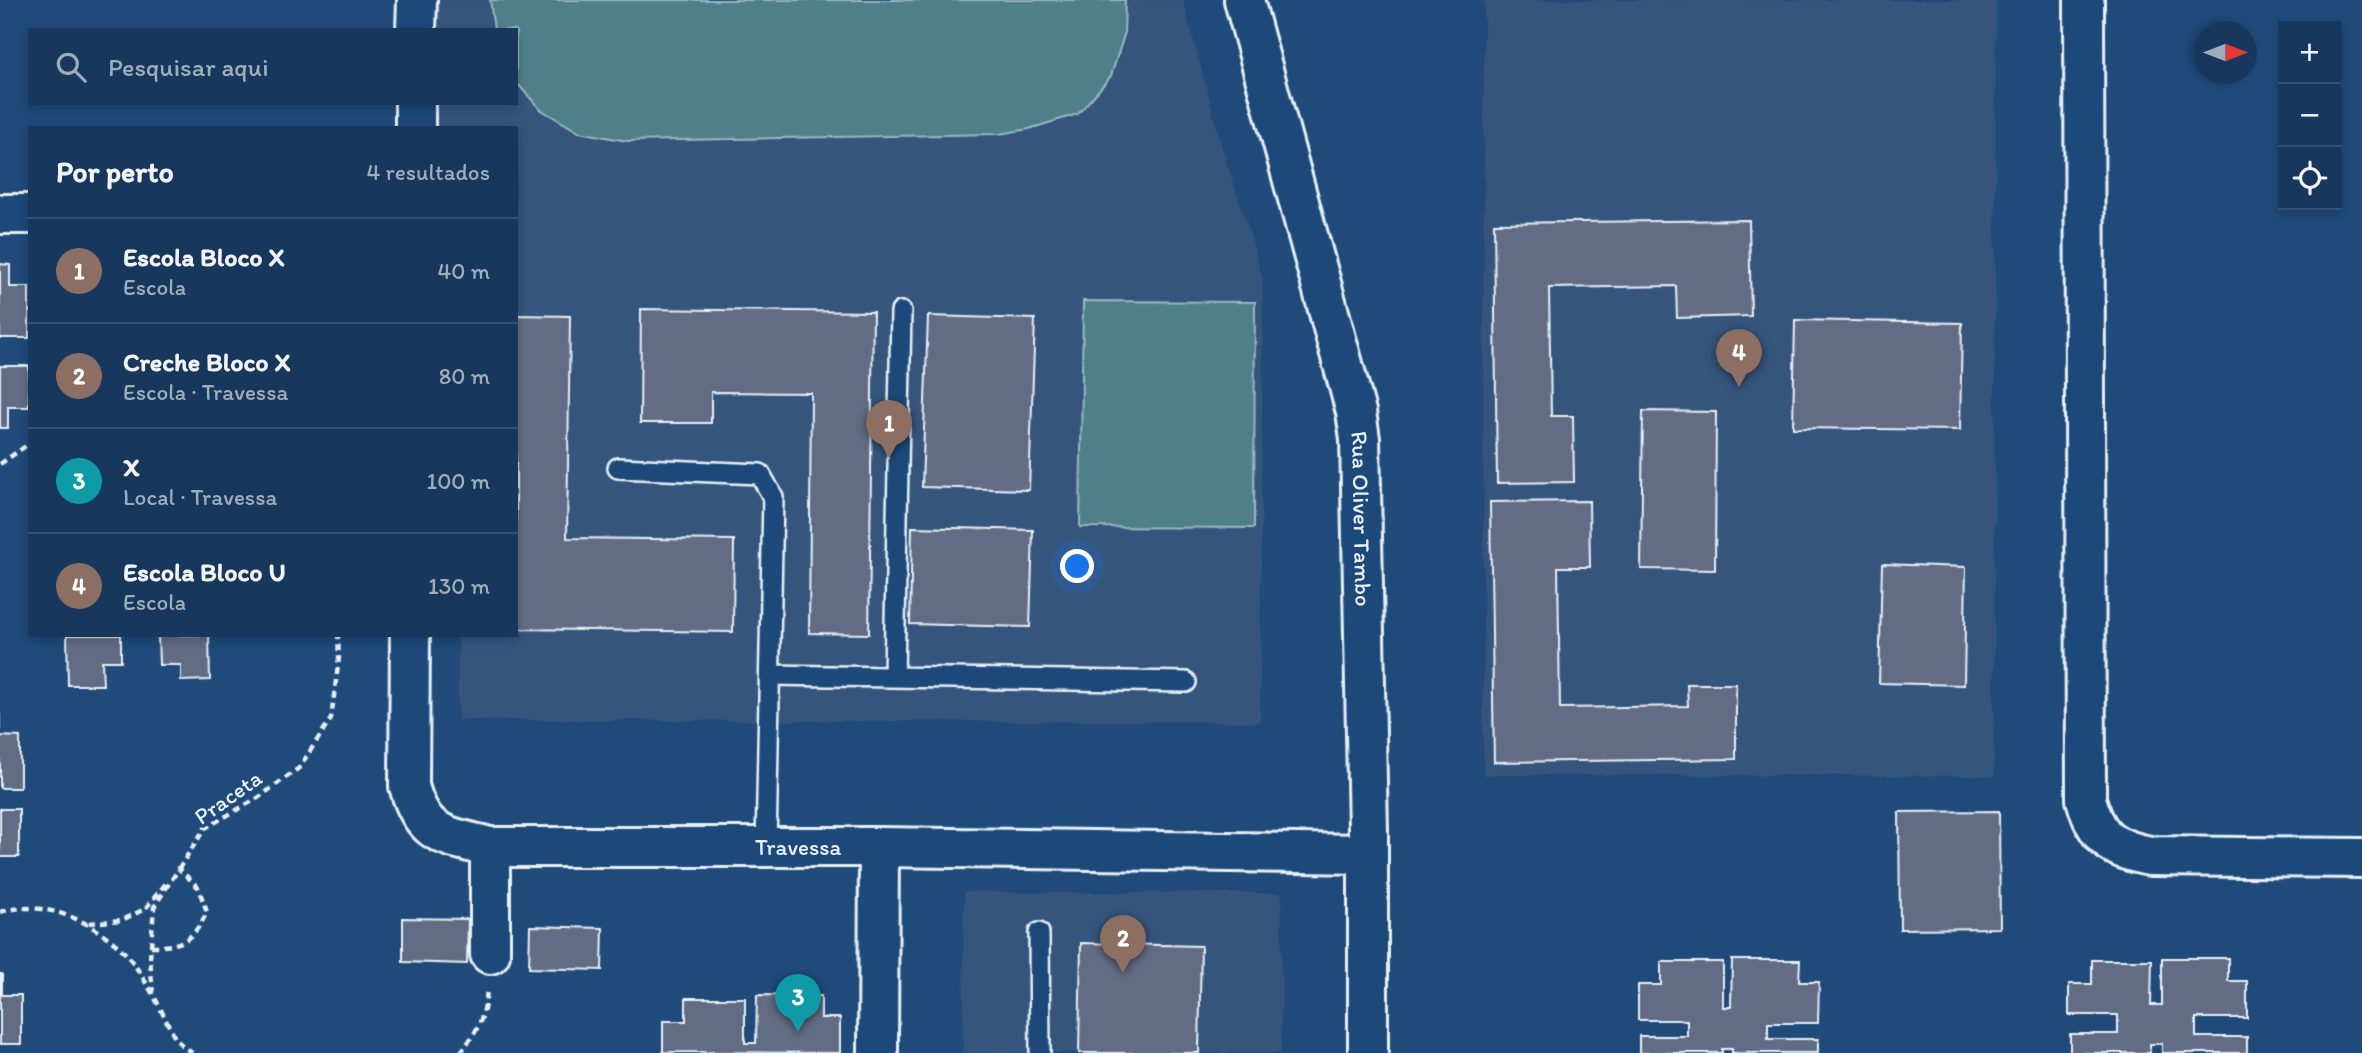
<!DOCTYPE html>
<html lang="pt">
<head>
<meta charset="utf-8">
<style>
  body { margin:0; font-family:Itim,sans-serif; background:#203f62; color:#f1f3f6 }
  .controls { position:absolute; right:21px; top:21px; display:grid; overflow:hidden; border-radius:0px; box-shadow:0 4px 10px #0003 }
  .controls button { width:63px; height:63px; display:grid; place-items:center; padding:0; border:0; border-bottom:2px solid #365272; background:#17385c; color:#f1f3f6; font:35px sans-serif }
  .compass { position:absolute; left:2194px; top:21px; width:63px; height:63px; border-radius:50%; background:#17385c; box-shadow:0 4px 10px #0003; rotate:90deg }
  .you { position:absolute; left:1078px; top:567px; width:24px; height:24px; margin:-18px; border:5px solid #fff; border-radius:50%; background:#1a73e8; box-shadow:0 0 0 10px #1a73e833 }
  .badge { display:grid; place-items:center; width:46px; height:46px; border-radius:50%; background:#bca0f2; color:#fff; font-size:23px; font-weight:700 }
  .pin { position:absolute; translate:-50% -58px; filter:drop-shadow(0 2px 4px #0008) }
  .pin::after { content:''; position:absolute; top:37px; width:24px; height:21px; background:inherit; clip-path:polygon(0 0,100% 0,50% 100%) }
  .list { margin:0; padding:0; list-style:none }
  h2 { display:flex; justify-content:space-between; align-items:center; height:91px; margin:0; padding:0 28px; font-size:30px }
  h2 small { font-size:23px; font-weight:400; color:#9eacbb }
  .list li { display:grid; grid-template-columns:46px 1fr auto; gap:21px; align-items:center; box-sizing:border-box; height:105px; padding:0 28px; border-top:2px solid #365272 }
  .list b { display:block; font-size:26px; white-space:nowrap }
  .list p { margin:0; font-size:23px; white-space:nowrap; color:#9eacbb }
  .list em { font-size:23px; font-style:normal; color:#9eacbb }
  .icon { flex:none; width:38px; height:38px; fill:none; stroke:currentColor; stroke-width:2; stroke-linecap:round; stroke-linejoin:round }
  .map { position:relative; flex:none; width:2362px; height:1053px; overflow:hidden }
  .search { position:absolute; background:#17385c; box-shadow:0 4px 10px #0003; left:28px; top:28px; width:490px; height:77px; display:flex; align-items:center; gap:18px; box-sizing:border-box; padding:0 24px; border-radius:0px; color:#9eacbb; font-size:26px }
  .panel { position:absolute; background:#17385c; box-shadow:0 4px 10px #0003; left:28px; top:126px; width:490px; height:511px; border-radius:0px }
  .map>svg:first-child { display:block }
</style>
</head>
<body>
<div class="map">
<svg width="2362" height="1053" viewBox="0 0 2362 1053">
  <rect width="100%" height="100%" fill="#1f4a7a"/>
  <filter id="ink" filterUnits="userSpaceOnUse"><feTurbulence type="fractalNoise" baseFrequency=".0143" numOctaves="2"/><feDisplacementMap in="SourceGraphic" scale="14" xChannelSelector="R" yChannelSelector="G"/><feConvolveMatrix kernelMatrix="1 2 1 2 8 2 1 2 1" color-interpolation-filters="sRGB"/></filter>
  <g filter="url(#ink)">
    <path fill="#34547d" d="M435,0H1183L1225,158L1246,220L1263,281L1260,722L458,720V635H516V128H434V103H516V30H435Z
      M1484,0H1996L1994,776L1483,775Z
      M964,892L1282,893L1281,1053H963Z"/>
    <path fill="#4f808a" stroke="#9cb8c1" stroke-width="2" d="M490,0H1125L1124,35L1111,76L1078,114L1029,129L999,134L627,141L579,132L540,109L516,82V30H494Z
      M1083,301L1255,302L1254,528L1080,527Z"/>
    <path fill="#646c85" stroke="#e8f1f8" stroke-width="2" d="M1749,220L1751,316L1677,318L1676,286L1549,288L1551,416H1573L1574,482L1497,483L1494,223Z
      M0,264L10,265V287H29V338H0Z
      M641,309L873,312L869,634L809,633L811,393L711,392V423H640Z
      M516,315L570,316L567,538L734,540L733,632L516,629Z
      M928,316L1035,319L1029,490L922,487Z
      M1795,320L1962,323L1960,430L1793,428Z
      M0,366H29V407H8V428H0Z
      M1643,411L1716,412L1715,570L1641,569Z
      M1589,501L1590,567H1558L1560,708L1688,706L1687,684H1736V759L1494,762L1490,502Z
      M912,527L1033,530L1030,627L910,624Z
      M1882,564L1966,567L1964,685L1879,683Z
      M67,635H121V661H102L103,685H68Z
      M158,635H209L210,680L181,681V665H159Z
      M0,714V736L20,737V788H0Z
      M0,809H19V857H0Z
      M1999,811L2000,928L1900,929L1899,812Z
      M403,918L468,919L467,964L403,962Z
      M530,926L603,928L602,970L529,968Z
      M1081,943L1201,946L1199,1053H1079Z
      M2162,958H2228V981H2247V1018H2196V1037H2247V1053H2162V1044H2150V1053H2070V1034H2118V1015H2069V984H2092V960H2152L2151,1005H2162Z
      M1732,960H1800L1799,982H1819L1818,1023H1768V1039H1818V1053H1732V1049H1722V1053H1639V1036H1687V1020H1638V985H1661V962H1723V1007H1731Z
      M0,974H2V995H21V1044H0Z
      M757,995L821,996V1018H840V1053L663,1052V1021H686V998H745V1043H756Z"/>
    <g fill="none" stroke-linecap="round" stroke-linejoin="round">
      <g stroke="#e8f1f8" stroke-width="24">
        <path id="lane" d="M618,468L760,474L773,497L766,847
          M770,675L1186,682
          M894,677L901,312
          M1039,933L1040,1053"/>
      </g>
      <g stroke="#e8f1f8" stroke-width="44">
        <g id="street">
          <path id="s1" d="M1244,0L1356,412L1360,439L1368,831V1053"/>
          <path d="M2084,0L2086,799C2097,838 2110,848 2150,856L2362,858"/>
          <path d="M416,30L417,0"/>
          <path d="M415,128V103"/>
          <path d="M0,214H30"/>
          <path id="s2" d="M410,635L409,786C423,836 443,835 490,847H879L1368,854"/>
          <path d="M490,847V954"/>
          <path d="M878,1053L879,847"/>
        </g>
      </g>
      <path stroke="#e8f1f8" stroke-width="4.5" stroke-dasharray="7 5" stroke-linecap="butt" d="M0,464L30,443
        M0,912C42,899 91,920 121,949C134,961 143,979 153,994
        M89,923L122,920L145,909L167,882
        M151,946C182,947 193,940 207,912L198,887L178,868L177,869
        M192,1053L176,1040L153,994L150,959L154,907L205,828L258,798L299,768L331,719L339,658L338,635
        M460,1053C478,1031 485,1017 487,988"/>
      <use href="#lane" stroke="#1f4a7a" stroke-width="19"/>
      <use href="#street" stroke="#1f4a7a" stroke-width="38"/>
    </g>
  </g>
  <g text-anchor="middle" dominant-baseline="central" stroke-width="7" stroke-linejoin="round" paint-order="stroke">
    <g font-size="23" fill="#e8f1f8" stroke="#1f4a7a">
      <text stroke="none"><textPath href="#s1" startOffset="534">Rua Oliver Tambo</textPath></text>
      <text transform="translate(228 797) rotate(-35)">Praceta</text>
      <text stroke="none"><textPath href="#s2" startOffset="569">Travessa</textPath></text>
    </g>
  </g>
</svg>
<div class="controls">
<button>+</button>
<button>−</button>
<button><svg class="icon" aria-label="locate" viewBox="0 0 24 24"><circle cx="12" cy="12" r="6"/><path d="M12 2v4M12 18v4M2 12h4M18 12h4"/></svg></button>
</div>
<svg class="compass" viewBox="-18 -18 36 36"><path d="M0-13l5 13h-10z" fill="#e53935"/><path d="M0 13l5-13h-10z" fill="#9eacbb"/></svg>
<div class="you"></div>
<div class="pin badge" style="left:889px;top:458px;background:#8d6e63">1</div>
<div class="pin badge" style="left:1123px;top:973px;background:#8d6e63">2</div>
<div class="pin badge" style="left:798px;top:1032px;background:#0f9aa8">3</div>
<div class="pin badge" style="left:1739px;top:387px;background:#8d6e63">4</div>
<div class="search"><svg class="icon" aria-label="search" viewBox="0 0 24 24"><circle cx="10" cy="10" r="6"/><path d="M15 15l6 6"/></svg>Pesquisar aqui</div>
<section class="panel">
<h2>Por perto<small>4 resultados</small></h2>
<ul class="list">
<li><span class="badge" style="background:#8d6e63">1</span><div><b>Escola Bloco X</b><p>Escola</p></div><em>40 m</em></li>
<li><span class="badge" style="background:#8d6e63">2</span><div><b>Creche Bloco X</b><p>Escola · Travessa</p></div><em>80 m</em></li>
<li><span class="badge" style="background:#0f9aa8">3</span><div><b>X</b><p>Local · Travessa</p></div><em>100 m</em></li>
<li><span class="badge" style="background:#8d6e63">4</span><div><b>Escola Bloco U</b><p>Escola</p></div><em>130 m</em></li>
</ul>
</section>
</div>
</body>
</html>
